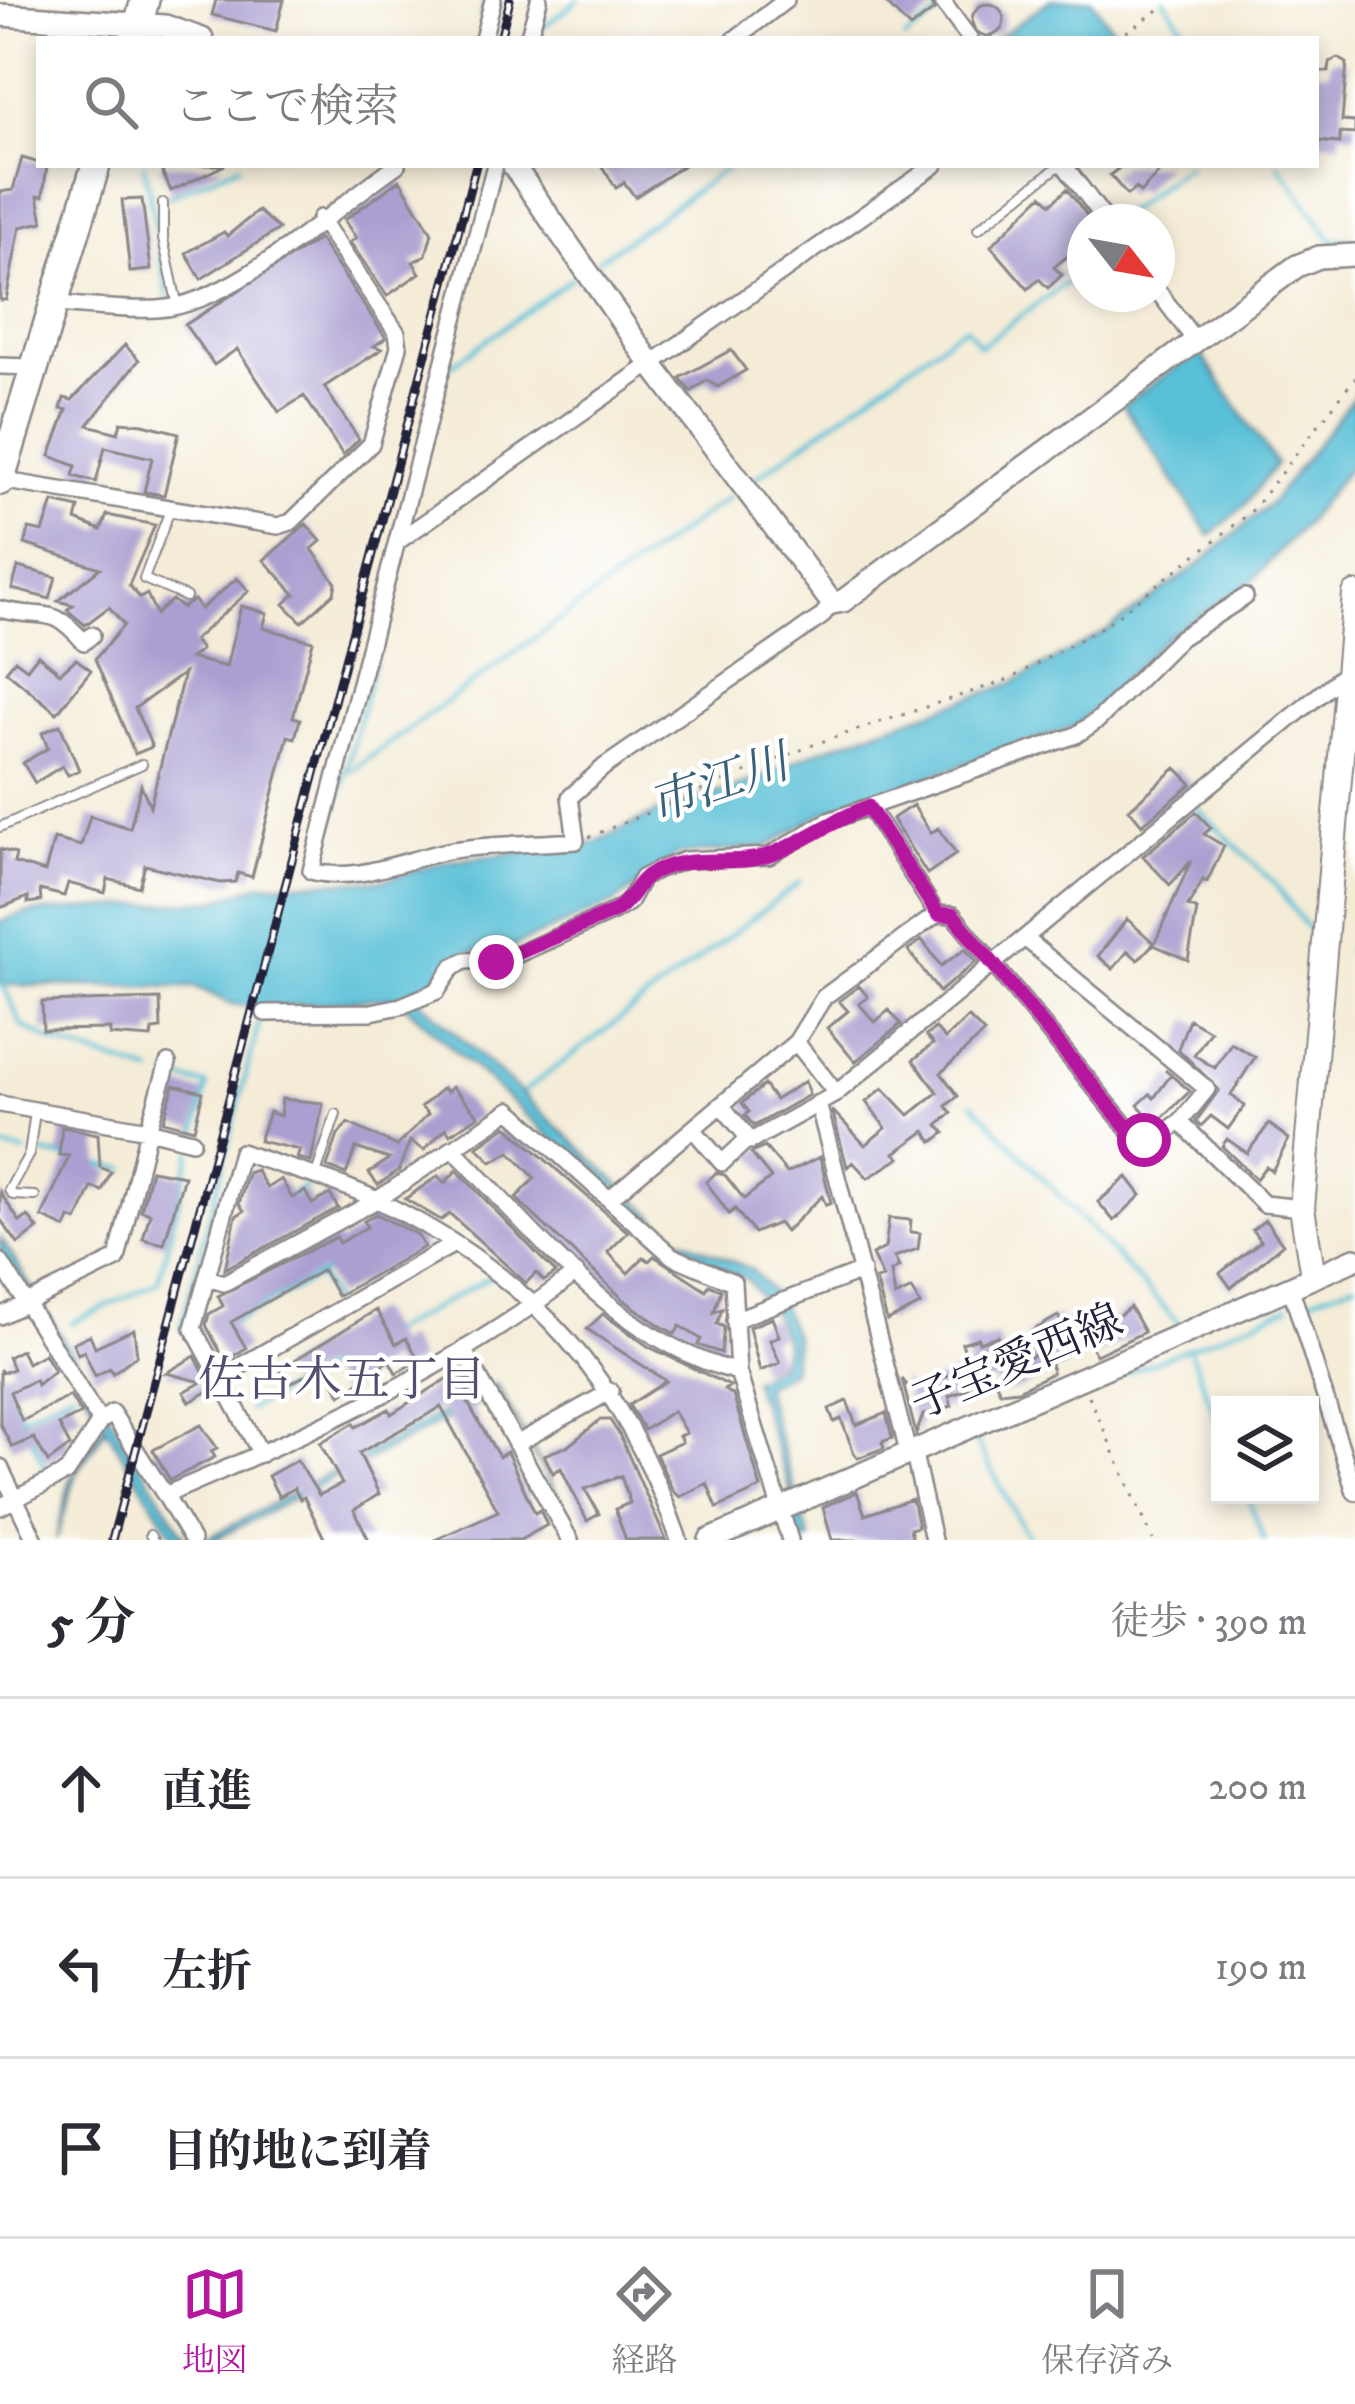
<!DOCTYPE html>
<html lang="ja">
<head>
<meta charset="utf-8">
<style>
  body { margin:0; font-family:"IM FELL DW Pica","Noto Serif JP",serif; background:#f2f2f3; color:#2b2b33 }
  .controls { position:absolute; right:36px; bottom:36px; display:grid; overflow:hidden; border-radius:0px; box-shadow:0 6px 18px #0003 }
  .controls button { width:108px; height:108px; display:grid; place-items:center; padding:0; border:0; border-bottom:3px solid #e1e1e2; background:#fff; color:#2b2b33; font:60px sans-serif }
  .compass { position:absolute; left:1067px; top:204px; width:108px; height:108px; border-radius:50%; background:#fff; box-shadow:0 6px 18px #0003; rotate:121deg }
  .stop { position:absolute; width:36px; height:36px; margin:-27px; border:9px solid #b5179e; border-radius:50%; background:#fff }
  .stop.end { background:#b5179e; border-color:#fff; box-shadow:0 3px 12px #0008 }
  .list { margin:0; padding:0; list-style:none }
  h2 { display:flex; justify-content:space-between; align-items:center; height:156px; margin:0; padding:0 48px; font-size:51px }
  h2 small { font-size:39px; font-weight:400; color:#7c7c81 }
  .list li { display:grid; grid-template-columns:78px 1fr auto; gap:36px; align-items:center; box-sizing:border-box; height:180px; padding:0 48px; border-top:3px solid #e1e1e2 }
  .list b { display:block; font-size:45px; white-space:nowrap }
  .list em { font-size:39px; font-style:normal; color:#7c7c81 }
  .icon { flex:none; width:66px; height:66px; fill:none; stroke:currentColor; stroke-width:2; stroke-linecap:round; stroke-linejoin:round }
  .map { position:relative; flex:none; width:1355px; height:1540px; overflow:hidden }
  .search { position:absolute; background:#fff; box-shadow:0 6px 18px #0003; left:36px; right:36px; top:36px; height:132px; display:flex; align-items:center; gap:30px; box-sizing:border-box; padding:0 42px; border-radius:0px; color:#7c7c81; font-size:45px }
  .sheet { height:696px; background:#fff }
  nav { display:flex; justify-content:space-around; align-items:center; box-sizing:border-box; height:168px; border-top:3px solid #e1e1e2; background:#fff; font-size:33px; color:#7c7c81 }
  nav a { display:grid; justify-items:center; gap:6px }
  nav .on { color:#b5179e }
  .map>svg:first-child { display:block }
</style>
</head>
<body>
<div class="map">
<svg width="1355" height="1540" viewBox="0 0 1355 1540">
  <rect width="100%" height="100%" fill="#fff"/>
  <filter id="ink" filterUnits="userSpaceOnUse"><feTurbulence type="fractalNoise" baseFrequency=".00833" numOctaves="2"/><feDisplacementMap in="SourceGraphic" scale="24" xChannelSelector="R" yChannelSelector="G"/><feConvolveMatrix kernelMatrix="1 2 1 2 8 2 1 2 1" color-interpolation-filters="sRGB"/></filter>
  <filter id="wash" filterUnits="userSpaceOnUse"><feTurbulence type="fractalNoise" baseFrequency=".004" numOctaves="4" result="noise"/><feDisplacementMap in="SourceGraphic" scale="48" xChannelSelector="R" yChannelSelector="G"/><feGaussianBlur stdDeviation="2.7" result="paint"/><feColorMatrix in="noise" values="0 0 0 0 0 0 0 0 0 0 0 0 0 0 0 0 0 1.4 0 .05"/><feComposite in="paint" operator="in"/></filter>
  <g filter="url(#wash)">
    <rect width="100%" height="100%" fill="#f4ecd7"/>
    <path fill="#59c0d7" stroke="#3e7189" stroke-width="3" d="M1050,0H1092L1112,28L1097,39H996Z
      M1199,351L1276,464L1245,505L1210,536L1123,405Z
      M1355,395V460L1307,521L1250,583L1170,634L1076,726L824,812L768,846L677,855L615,903L500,952L469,951L452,958L430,984L410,991L677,1237L752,1270L779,1300L795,1339L791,1371L763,1386L810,1540H796L791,1492L752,1380L780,1364L785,1343L775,1317L747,1279L675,1250L396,997L262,1008L232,1004L196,987L0,985V922L23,913L217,900L262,884L383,880L444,862L594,843L664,809L737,787L820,750L1011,684L1108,630L1201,563L1270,504Z
      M0,1237L187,1540H176L106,1428L76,1475L56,1540L71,1477L104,1423L0,1252Z
      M496,1384L583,1540L498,1393L214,1540H204Z"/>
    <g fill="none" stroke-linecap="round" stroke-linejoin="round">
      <path stroke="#59c0d7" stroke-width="4.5" d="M1164,0L1192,39
        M481,18L485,0
        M538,31L578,0
        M905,39L941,13
        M144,165L168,297
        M1279,165L1332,240H1355
        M167,197L239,165
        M1122,215L1188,165
        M597,261L731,165
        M449,367L572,278
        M750,482L959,330L966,327L980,346L1085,269
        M351,771L729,497
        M1196,807L1274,883L1310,932
        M321,868L401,557
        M1347,950L1355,949
        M3,985L22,1026L56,1043L152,1073
        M168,1077L207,1085L196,1134
        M525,1091L799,883
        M973,1103L1178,1323
        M0,1147L25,1152
        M36,1152L73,1159
        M96,1164L126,1169
        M289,1196L305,1187
        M319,1276L333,1303
        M1302,1302L1355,1283
        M72,1323L158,1282L191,1152
        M227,1326L328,1271
        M181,1329L261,1015
        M385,1335L490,1277
        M1189,1348L1220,1427
        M1091,1388L1288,1307
        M10,1392L25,1425
        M248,1410L327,1367
        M21,1417L74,1390
        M30,1435L48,1473
        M1247,1495L1264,1540
        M1029,1540L974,1437L1077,1394"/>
    </g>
    <g id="blocks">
      <path fill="#aa9fd0" d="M216,0H284L276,31L212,15Z
        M883,0H929L934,10L910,28Z
        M972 20a16 16 0 1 1 32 0a16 16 0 1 1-32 0Z
        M1338,58L1347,63L1342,121L1355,122V134L1340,133V143L1316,141V71L1329,72L1330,62Z
        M22,158L47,165L43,196H38L43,222L20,227L6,300H0V192L13,190Z
        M159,165H225L171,191Z
        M601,165H684L635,197L624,182L616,188Z
        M1123,165H1166L1140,193L1136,188L1127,195L1110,175Z
        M400,180L432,233L426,255L413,262L420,273L387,296L350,242L356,238L344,220Z
        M1067,189L1092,222H1085V242L1054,267L1062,275L1048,288L1039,279L1028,289L991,246L1042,195L1051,204Z
        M142,199L151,270L130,272L122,200Z
        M258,211L279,229L201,279L186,253L224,232L227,236Z
        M319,239L386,338L374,346L382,349L324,387L359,439L343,455L304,396L279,412L237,349L214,365L185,325Z
        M125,345L139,360L88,425L118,433L121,422L143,424L179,433L164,495L144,492L152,458L105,447L96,482L73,476L76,466L50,456L67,410L61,409L64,398L72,400Z
        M731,350L746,370L718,387L707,380L691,392L680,378Z
        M53,502L79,508L76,520L101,530L107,515L155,525L129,585L140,598L147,594L156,614L172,600L182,608L194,600L201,609L237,578L249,591L194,640L201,650L190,658L226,667L241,606L267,613L263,628L313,641L293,717L300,719L295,738L288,736L252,877L238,873L235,882L220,883L145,865L139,887L108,879L105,893L68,883L64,896L40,890L41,901L28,903V897L0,908V849L16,854L14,863L45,872L54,839L81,846L90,816L130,828L141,785L150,806L184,673L135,708L152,747L135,754L95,659L124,625L109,607L85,625L67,610L73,605L58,601L100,568L25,544L29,529L43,532Z
        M306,524L321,541L312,549L336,583L334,593L302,622L284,604L295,594L264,560Z
        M18,567L56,577L50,599L12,589Z
        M38,655L60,673L76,659L91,670L57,713L6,671L15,660L27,669Z
        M60,725L79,770L68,775L62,766L35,783L23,763L48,748L42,733Z
        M1176,768L1192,784L1142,825L1129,809Z
        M913,805L931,833L938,828L956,854L927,874L892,819Z
        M1196,812L1211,828L1204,834L1224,846L1207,882L1203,880L1188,906L1197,910L1188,960L1154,945L1191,861L1170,885L1143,856Z
        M1127,919L1154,943L1138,960L1128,951L1113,969L1098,956Z
        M922,940L941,966L965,949L976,962L939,992L908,950Z
        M859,986L868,997L859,1004L875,1022L889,1010L901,1024L855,1062L827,1028L848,1011L839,1001Z
        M160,999L161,1029L152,1030L151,1038L110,1035V1029L43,1030L42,1002Z
        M968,1017L984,1033L941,1073L958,1096L946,1106L952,1113L938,1125L945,1133L933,1142L925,1131L895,1153L900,1158L868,1178L853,1162L847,1167L832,1110L865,1145L886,1128L866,1102L883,1088L909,1115L938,1092L913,1060L933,1044L926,1036L935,1028L945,1039Z
        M1189,1019L1210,1031L1194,1055L1215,1068L1231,1043L1255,1057L1231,1095L1245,1106L1228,1129L1211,1116L1201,1126L1196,1121L1219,1090L1178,1049Z
        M1165,1070L1190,1091L1156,1124L1138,1105L1150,1094L1154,1098L1171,1075Z
        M805,1081L809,1095L754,1126L745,1115L749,1112L742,1103L764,1085L775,1100Z
        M174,1085L203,1092L194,1129L163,1121Z
        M452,1087L479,1116L450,1134L446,1128L424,1150L410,1141L399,1170L378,1185L369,1173L389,1159L356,1148L346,1174L327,1167L338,1135L348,1123L397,1146L428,1114L421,1107L443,1088L447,1092Z
        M282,1099L323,1103L311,1162L297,1158L300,1150L259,1141L269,1112L280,1116Z
        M1269,1124L1289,1139L1272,1171L1266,1166L1256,1179L1222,1146L1227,1139L1247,1153Z
        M507,1126L628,1232L608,1252L628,1273L644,1257L649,1261L654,1256L706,1290L709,1285L721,1290L714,1312L722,1309L717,1324L724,1327L721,1353L698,1345L701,1339L680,1326L675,1334L661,1326L624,1300L524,1206L516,1198L535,1178L510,1152L492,1162L477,1147Z
        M62,1127L98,1134L100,1167L111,1172L102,1191L92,1187L77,1221L70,1218L66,1228L42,1217L69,1156L59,1155Z
        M765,1147L787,1173L820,1157L831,1203L826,1205L822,1196L785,1232L778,1223L754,1233L735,1209L729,1214L706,1182L716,1173L725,1175L744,1199L771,1178L751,1153Z
        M151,1170L184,1176L164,1244L143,1239L150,1213L141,1210Z
        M256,1170L267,1188L281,1179L292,1198L305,1191L312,1204L330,1194L338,1208L225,1269L236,1216L244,1211L239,1204L248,1173Z
        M457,1170L539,1256L556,1273L544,1281L536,1273L526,1283L450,1214L441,1220L405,1199L438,1176L445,1183Z
        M1127,1177L1141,1195L1114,1221L1098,1202Z
        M0,1192L20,1222L28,1216L38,1229L18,1244L0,1219Z
        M376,1214L417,1235L424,1247L337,1296L323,1270L231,1322L246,1348L225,1361L206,1325L209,1314L223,1306L218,1296L336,1237L339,1243L367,1227L364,1221Z
        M889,1218L911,1220L910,1232L920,1233L918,1249L894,1257L899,1267L891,1272L895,1297L912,1289L920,1305L887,1321L876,1280L883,1278L872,1255L885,1248Z
        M1265,1220L1283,1244L1231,1288L1220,1273L1261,1241L1252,1230Z
        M1130,1307L1144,1332L1096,1355L1087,1339Z
        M376,1310L396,1344L406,1338L419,1360L396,1373L389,1360L341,1395L324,1365L289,1384L280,1369Z
        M603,1314L649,1347L730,1386L724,1390L733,1395L761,1488L717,1508L707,1483L680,1497L673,1491L656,1454L682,1442L679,1436L686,1433L673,1411L644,1430L629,1405L666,1381L587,1329Z
        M1058,1316L1063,1324L1072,1319L1087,1343L1051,1363L1052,1373L1018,1390L1000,1392L995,1380L949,1396L952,1406L923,1415L916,1434L902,1379L911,1390L970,1367L962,1343L978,1338L979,1342L998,1336L1008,1367L1039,1353L1027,1334Z
        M772,1318L779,1336L770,1340L780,1363L760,1371L749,1327Z
        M134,1329L137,1355L113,1373L110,1368L95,1376L84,1351L78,1354L73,1343L90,1335L95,1347Z
        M21,1350L27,1363L44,1354L54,1371L37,1385L35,1380L10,1392L22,1421L70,1396L81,1414L59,1425L70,1446L48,1462L34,1438L12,1447L0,1424V1369L2,1373L13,1369L8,1357Z
        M195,1356L212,1389L190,1402L184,1392L202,1382L166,1373Z
        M461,1370L472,1390L463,1394L481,1426L499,1457L507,1452L535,1513L540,1510L547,1525L520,1540H435L498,1511L441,1407L359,1453L379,1494L354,1510L369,1540H325L304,1497L300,1499L294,1488L279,1497L268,1476L297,1460L319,1495L342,1484L320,1443L354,1423L356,1427L389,1409L391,1414Z
        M847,1401L856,1425L886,1413L892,1438L882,1442L884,1448L858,1458L854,1453L841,1419L834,1422L829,1409Z
        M600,1420H610L620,1436L666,1540H626L615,1509L630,1503L621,1476L585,1489L599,1514L587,1521L561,1468L553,1473L544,1455L568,1446Z
        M201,1425L217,1448L211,1451L215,1457L170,1480L153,1450Z
        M857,1492L865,1515L912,1499L918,1527L910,1529L913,1540H832L823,1507Z"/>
    </g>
  </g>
  <g filter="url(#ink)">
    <use href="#blocks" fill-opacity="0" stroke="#8b8789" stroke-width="3"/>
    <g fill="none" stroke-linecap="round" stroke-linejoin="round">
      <g stroke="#8b8789" stroke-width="12">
        <path id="lane" d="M163,203V239L177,302
          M978,229L1060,165
          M170,510L144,579L186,597
          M0,827L142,764
          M315,1177L336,1114
          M35,1196L13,1195L9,1190L29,1154L35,1112
          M150,1535L153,1540"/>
      </g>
      <g stroke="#8b8789" stroke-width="20">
        <path id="street" d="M941,0L970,39
          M483,39L493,0
          M528,39L539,0
          M735,39L786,0
          M495,165L311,871C358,884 407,858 452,850C492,844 535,844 576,841L570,797L604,767L821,617L832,603
          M1064,165L1107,222
          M1157,290L1197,343
          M54,304C88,306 124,311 158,309C235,304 333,208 397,165
          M0,366L33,367
          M0,480L278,526L291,522L371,444L399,347L397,333L320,218
          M397,542L935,165
          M0,609C46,621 50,603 84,642L92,635
          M869,807L937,914
          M1026,939L1207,1089L1180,1122
          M265,1013L371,1012L401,1006L437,991L453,967L465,961L507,959L615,911L628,903L642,878L659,869L685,860L769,856L828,821L1076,735L1098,720L1180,638L1245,597
          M796,1042L836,1093
          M168,1063L148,1130L192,1141
          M818,1103L908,1452
          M0,1104L148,1130L117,1259L0,1316
          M721,1105L751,1141L834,1095L1347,672
          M693,1129L722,1163L749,1138
          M452,1148C535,1231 618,1342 738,1372
          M609,1199L796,1042L824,997L937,914L953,915L1134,1136L1157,1138L1180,1122L1264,1204L1302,1208
          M0,1261L100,1422
          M207,1278L224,1283L377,1200L510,1110L672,1256L733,1282L738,1372L790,1540
          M1290,1286L1355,1492
          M734,1320L862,1271
          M463,1349L570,1540
          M221,1377L454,1244
          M516,1444L611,1391
          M913,1450L933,1540
          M261,1454L193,1328L241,1152C286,1168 336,1180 379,1201C533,1276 624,1379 679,1540
          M0,1467L35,1540
          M0,1507L67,1472L100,1422L112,1413L165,1495
          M192,1540L165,1495C306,1435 455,1368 576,1273"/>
      </g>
      <g stroke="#8b8789" stroke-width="26">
        <path id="secondary" d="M0,15L165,26L202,39
          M513,165L652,365L832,603L843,601L1297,266L1319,257L1355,255
          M710,1540L1355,1259"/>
      </g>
      <g stroke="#8b8789" stroke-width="28">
        <path id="primary" d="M1313,1276L1302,1208L1355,594"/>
      </g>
      <g stroke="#8b8789" stroke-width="32">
        <path id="highway" d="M134,39L145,0
          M0,481L96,165"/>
      </g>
      <path stroke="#8b8789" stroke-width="3" stroke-dasharray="3 9" stroke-linecap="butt" d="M1116,39L1160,9
        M589,837L818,743L1010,679L1105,625L1250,513L1355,378
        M1089,1396L1153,1540"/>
      <use href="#lane" stroke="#fff" stroke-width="8"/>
      <use href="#street" stroke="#fff" stroke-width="15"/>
      <use href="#secondary" stroke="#fff" stroke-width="21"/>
      <use href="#primary" stroke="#fff" stroke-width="24"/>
      <use href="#highway" stroke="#fff" stroke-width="27"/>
      <g stroke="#22223b" stroke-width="9">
        <path id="rail" d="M500,39L510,0
          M112,1540L476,165"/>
      </g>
      <use href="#rail" stroke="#fff" stroke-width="4.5" stroke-dasharray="14" stroke-linecap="butt"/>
    </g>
  </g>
  <g fill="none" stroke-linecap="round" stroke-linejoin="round" filter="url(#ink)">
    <path stroke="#b5179e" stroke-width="15" d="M496,962L615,911C633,900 636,881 654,872C693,852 737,869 775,853C807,840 835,819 868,807L938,914L953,915L1134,1136L1144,1140"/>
  </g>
  <g text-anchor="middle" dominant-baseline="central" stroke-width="9" stroke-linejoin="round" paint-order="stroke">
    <g font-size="45" fill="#22223b" stroke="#fff">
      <text transform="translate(1017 1363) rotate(-23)">子宝愛西線</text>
    </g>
    <g font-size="48" font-style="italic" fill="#386179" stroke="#fff">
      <text transform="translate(719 785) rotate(-19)">市江川</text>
    </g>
    <g font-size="48" fill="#524e6f" stroke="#fff">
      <text x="342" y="1381">佐古木五丁目</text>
    </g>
  </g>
</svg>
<div class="controls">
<button><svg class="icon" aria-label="layers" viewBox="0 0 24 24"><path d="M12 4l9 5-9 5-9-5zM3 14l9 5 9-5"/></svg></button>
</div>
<svg class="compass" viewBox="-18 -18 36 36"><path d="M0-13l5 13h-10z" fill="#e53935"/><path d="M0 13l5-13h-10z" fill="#7c7c81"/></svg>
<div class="stop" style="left:1144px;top:1140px"></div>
<div class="stop end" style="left:496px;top:962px"></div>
<div class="search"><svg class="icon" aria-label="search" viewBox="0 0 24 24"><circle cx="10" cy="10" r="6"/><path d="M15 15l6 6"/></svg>ここで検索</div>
</div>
<section class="sheet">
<h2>5 分<small>徒歩 · 390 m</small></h2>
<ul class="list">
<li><svg class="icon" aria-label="ahead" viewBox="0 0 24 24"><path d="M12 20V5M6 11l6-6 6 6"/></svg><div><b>直進</b></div><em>200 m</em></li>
<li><svg class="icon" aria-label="left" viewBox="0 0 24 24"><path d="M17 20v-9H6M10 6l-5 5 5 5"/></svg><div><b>左折</b></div><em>190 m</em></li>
<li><svg class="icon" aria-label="arrive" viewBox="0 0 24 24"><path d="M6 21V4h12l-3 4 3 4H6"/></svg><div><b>目的地に到着</b></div></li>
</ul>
</section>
<nav>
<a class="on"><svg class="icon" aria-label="map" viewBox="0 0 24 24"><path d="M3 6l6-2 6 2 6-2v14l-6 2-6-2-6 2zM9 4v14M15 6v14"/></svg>地図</a>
<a><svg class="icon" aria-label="directions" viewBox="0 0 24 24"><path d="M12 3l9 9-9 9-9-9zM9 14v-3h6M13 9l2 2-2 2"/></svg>経路</a>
<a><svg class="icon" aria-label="saved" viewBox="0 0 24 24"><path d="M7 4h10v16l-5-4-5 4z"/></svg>保存済み</a>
</nav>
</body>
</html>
